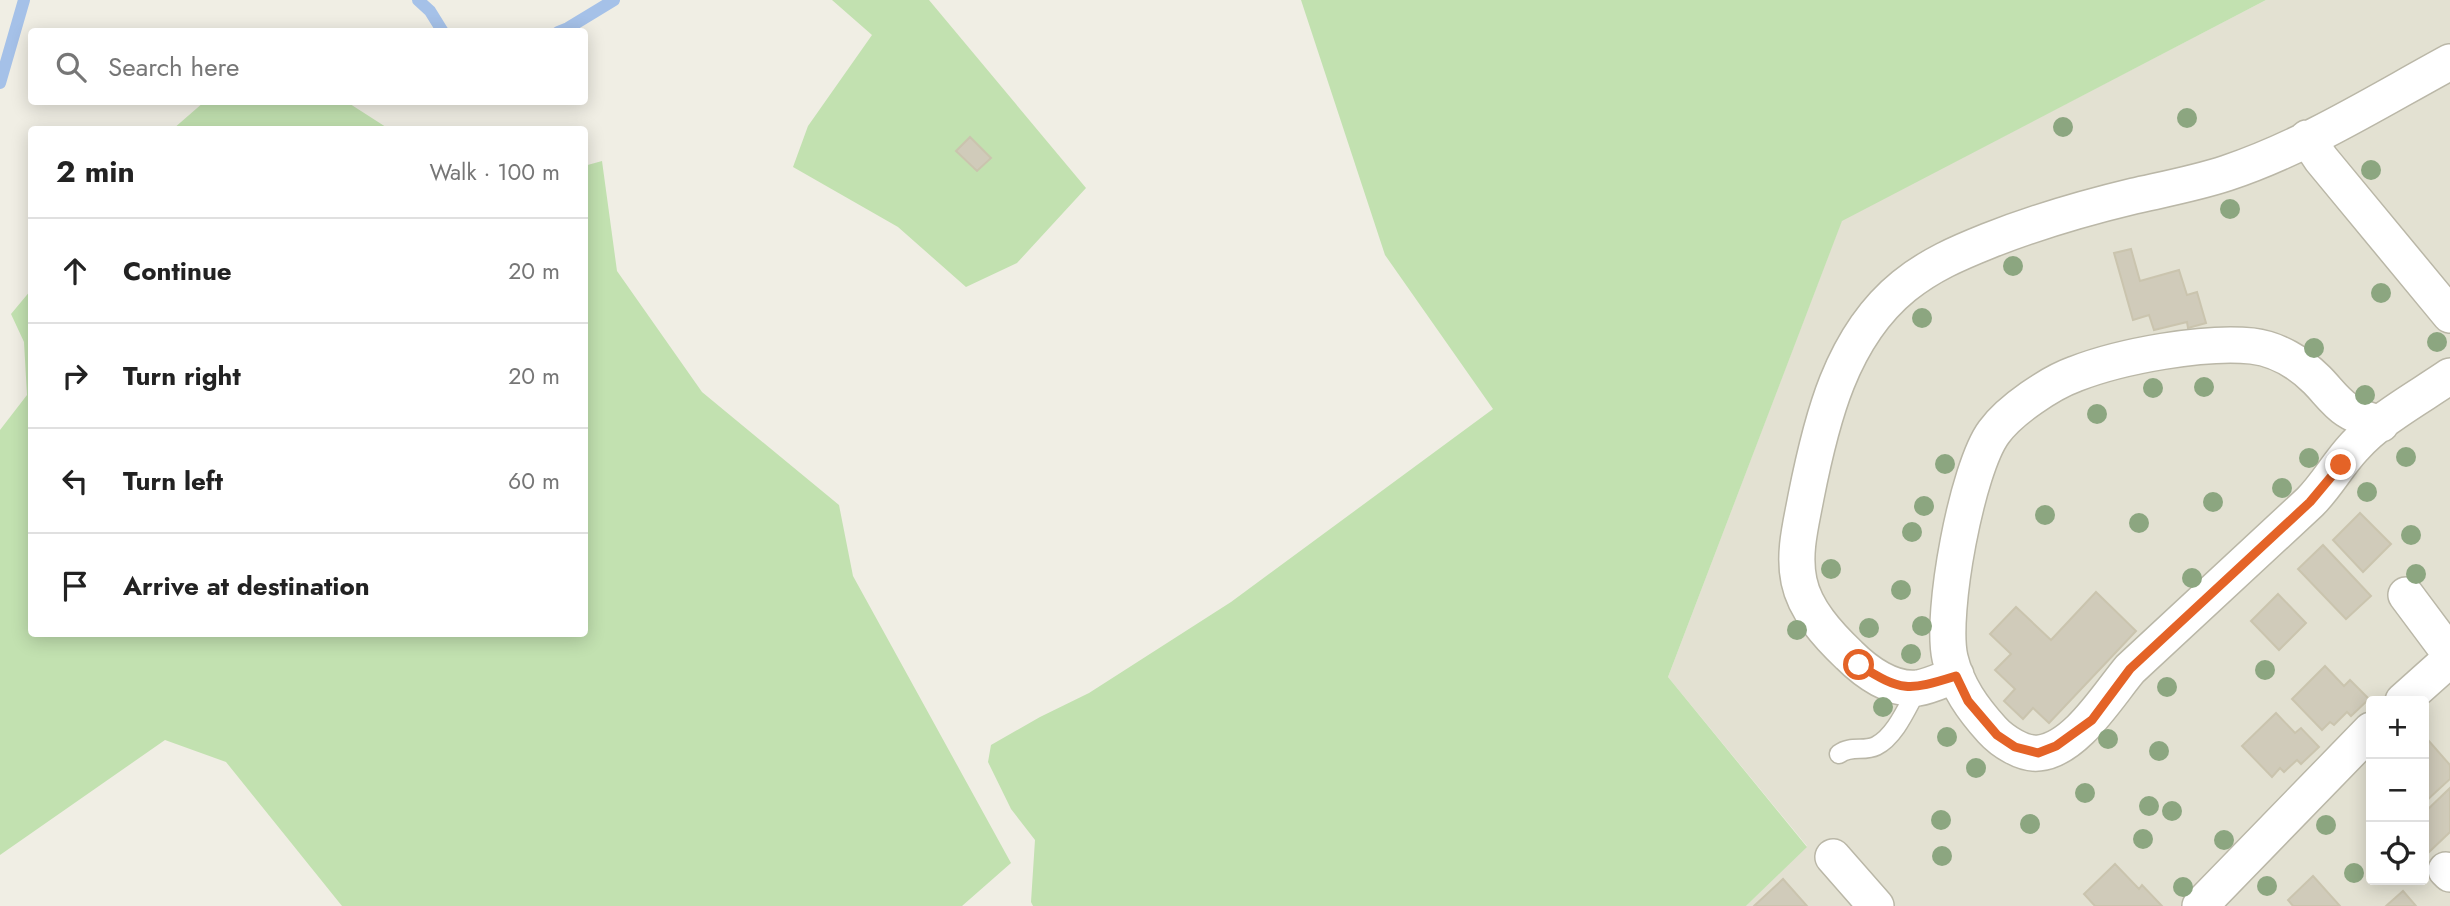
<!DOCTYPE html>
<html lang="en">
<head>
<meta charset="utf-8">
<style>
  body { margin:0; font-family:Jost,sans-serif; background:#f2f2f2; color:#222 }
  .controls { position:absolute; right:21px; bottom:21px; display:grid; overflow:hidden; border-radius:7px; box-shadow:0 4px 18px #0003 }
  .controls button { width:63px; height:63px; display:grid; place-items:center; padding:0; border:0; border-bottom:2px solid #e0e0e0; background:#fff; color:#222; font:35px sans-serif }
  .stop { position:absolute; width:21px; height:21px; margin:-16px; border:5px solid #e46327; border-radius:50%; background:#fff }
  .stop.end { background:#e46327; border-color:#fff; box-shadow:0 2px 7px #0008 }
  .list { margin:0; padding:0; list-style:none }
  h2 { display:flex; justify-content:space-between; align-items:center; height:91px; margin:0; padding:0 28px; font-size:30px }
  h2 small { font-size:23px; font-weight:400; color:#767676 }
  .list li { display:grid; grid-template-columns:46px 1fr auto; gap:21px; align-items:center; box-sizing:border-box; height:105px; padding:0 28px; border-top:2px solid #e0e0e0 }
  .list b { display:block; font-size:26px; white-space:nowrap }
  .list em { font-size:23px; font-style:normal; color:#767676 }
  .icon { flex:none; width:38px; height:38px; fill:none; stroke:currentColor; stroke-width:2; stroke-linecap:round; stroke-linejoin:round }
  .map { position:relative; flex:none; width:2450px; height:906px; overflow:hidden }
  .search { position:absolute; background:#fff; box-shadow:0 4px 18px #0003; left:28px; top:28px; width:560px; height:77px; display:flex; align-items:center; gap:18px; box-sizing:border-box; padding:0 24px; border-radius:7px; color:#767676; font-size:26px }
  .panel { position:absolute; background:#fff; box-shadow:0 4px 18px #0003; left:28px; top:126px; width:560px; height:511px; border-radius:7px }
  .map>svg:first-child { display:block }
</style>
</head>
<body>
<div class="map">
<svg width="2450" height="906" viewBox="0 0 2450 906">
  <rect width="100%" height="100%" fill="#f0eee4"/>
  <path fill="#e3e1d2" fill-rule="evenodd" d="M2266,0H2450V906H1746L1807,846L1668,677L1842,220ZM2371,701H2424V880H2371Z"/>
  <path fill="#c2e1b0" d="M832,0H929L1086,188L1017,263L966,287L898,227L793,167L808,126L872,35Z
    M1301,0H2266L1842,221L1668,677L1807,847L1746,906H1033L1031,902L1035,840L1011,809L988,762L991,745L1040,717L1089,693L1231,602L1493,409L1385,255Z
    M204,102H347L389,129H173Z
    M602,161L617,271L702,392L839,505L853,576L1011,863L962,906H342L226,762L165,740L0,855V430L27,395L24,342L11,314L31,290L32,634H584V166Z"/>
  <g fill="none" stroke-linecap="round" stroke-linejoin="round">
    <path stroke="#a5c1e8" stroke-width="12" d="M418,0L430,11L443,32
      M558,32L568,28L614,0
      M0,83L24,0"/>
  </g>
  <path fill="#d0cbba" stroke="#cac4ae" stroke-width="2" d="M970,137L991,158L977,171L956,151Z
    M2131,249L2140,281L2179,270L2187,295L2197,292L2206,323L2188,328L2187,322L2154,330L2149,315L2133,320L2114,253Z
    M2360,513L2391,544L2363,572L2333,540Z
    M2323,545L2371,596L2346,619L2298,569Z
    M2096,592L2136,631L2049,723L2033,708L2023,719L2004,701L2015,689L1995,670L2011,654L1990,634L2016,607L2051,640Z
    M2278,594L2306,623L2279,650L2251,621Z
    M2325,666L2344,686L2350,680L2369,699L2351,716L2347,712L2334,725L2330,722L2322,730L2292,699Z
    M2276,713L2295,733L2301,728L2319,747L2301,764L2297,760L2284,772L2280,768L2272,777L2242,746Z
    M2428,740L2450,765V779L2424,803V744Z
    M2450,788V832L2428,853L2424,849V813Z
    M2115,864L2139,889L2142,885L2162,906H2095L2084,894Z
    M2313,876L2340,906H2293L2288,900Z
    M1783,879L1807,906H1754Z
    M2403,891L2416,906H2386Z"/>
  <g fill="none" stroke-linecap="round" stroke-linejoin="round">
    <g stroke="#bab7a7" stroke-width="21">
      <path id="lane" d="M1839,754C1851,745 1864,752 1876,746C1896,736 1908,705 1918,688"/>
    </g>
    <g stroke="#bab7a7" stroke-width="38">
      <path id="street" d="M2307,138L2321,159L2450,315
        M2381,424C2369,420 2357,417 2347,410C2335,402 2327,390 2317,380C2300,363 2277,349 2252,346C2204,341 2121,356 2075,374C2050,383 2010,410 1994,432C1967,468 1940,614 1950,658C1957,687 1973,709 1992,730C2002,741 2023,755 2039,753C2076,749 2108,695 2130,669L2310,502C2327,485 2338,464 2354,447C2380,418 2418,398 2450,376
        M2406,595L2450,654
        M1956,675C1944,679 1931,686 1918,688C1892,691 1866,672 1849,655C1828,635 1805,610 1799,581C1793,553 1801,524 1806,497C1821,421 1841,337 1904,286C1930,265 1958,253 1988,241C2036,222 2084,208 2134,196C2165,189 2197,183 2227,173C2305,147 2378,101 2450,62
        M2403,701L2450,659
        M1833,857L1876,906
        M2446,870L2450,874
        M2200,906L2371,730"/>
    </g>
    <use href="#lane" stroke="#fff" stroke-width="18"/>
    <use href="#street" stroke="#fff" stroke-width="35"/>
  </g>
  <g fill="#8ca680">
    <circle cx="2187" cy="118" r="10"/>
    <circle cx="2063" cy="127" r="10"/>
    <circle cx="2371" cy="170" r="10"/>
    <circle cx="2230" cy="209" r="10"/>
    <circle cx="2013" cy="266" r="10"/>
    <circle cx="2381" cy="293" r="10"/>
    <circle cx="1922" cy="318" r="10"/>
    <circle cx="2437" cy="342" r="10"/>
    <circle cx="2314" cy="348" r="10"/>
    <circle cx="2204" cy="387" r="10"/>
    <circle cx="2153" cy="388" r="10"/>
    <circle cx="2365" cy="395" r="10"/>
    <circle cx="2097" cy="414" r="10"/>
    <circle cx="2406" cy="457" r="10"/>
    <circle cx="2309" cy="458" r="10"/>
    <circle cx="1945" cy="464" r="10"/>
    <circle cx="2282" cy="488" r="10"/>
    <circle cx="2367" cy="492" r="10"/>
    <circle cx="2213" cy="502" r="10"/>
    <circle cx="1924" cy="506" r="10"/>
    <circle cx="2045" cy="515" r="10"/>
    <circle cx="2139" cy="523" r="10"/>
    <circle cx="1912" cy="532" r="10"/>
    <circle cx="2411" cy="535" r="10"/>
    <circle cx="1831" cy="569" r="10"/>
    <circle cx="2416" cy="574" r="10"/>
    <circle cx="2192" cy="578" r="10"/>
    <circle cx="1901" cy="590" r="10"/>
    <circle cx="1922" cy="626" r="10"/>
    <circle cx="1869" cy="628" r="10"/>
    <circle cx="1797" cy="630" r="10"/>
    <circle cx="1911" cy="654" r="10"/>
    <circle cx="2265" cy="670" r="10"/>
    <circle cx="2167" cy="687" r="10"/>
    <circle cx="1883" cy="707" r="10"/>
    <circle cx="1947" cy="737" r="10"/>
    <circle cx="2108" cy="739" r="10"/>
    <circle cx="2159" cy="751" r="10"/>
    <circle cx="1976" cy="768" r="10"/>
    <circle cx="2085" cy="793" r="10"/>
    <circle cx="2149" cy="806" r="10"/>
    <circle cx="2172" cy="811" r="10"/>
    <circle cx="1941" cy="820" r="10"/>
    <circle cx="2030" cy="824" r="10"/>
    <circle cx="2326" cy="825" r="10"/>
    <circle cx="2143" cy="839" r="10"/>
    <circle cx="2224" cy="840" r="10"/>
    <circle cx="1942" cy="856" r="10"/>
    <circle cx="2354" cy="873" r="10"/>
    <circle cx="2267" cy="886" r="10"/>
    <circle cx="2183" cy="887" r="10"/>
  </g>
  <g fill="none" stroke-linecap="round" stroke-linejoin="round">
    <path stroke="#e46327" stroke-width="9" d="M1859,665C1902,692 1908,691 1956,676L1968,701L1997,735L2015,747L2038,753L2056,746L2092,720L2130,669L2310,502L2341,465"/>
  </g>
</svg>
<div class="controls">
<button>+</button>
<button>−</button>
<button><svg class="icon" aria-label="locate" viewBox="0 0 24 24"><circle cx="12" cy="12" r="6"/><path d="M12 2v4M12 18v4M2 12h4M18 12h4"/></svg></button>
</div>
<div class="stop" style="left:1859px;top:665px"></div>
<div class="stop end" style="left:2341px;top:465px"></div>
<div class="search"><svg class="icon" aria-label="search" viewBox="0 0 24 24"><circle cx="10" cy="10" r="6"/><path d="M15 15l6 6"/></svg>Search here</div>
<section class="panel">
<h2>2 min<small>Walk · 100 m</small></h2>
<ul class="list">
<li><svg class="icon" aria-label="ahead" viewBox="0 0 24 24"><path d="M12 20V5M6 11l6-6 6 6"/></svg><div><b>Continue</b></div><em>20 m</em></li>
<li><svg class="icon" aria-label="right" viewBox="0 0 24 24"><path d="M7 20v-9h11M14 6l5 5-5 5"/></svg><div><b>Turn right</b></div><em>20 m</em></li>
<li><svg class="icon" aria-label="left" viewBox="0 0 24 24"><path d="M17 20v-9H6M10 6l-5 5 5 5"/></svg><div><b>Turn left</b></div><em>60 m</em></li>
<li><svg class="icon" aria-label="arrive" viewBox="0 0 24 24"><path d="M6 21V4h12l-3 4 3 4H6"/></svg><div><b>Arrive at destination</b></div></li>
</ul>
</section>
</div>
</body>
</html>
